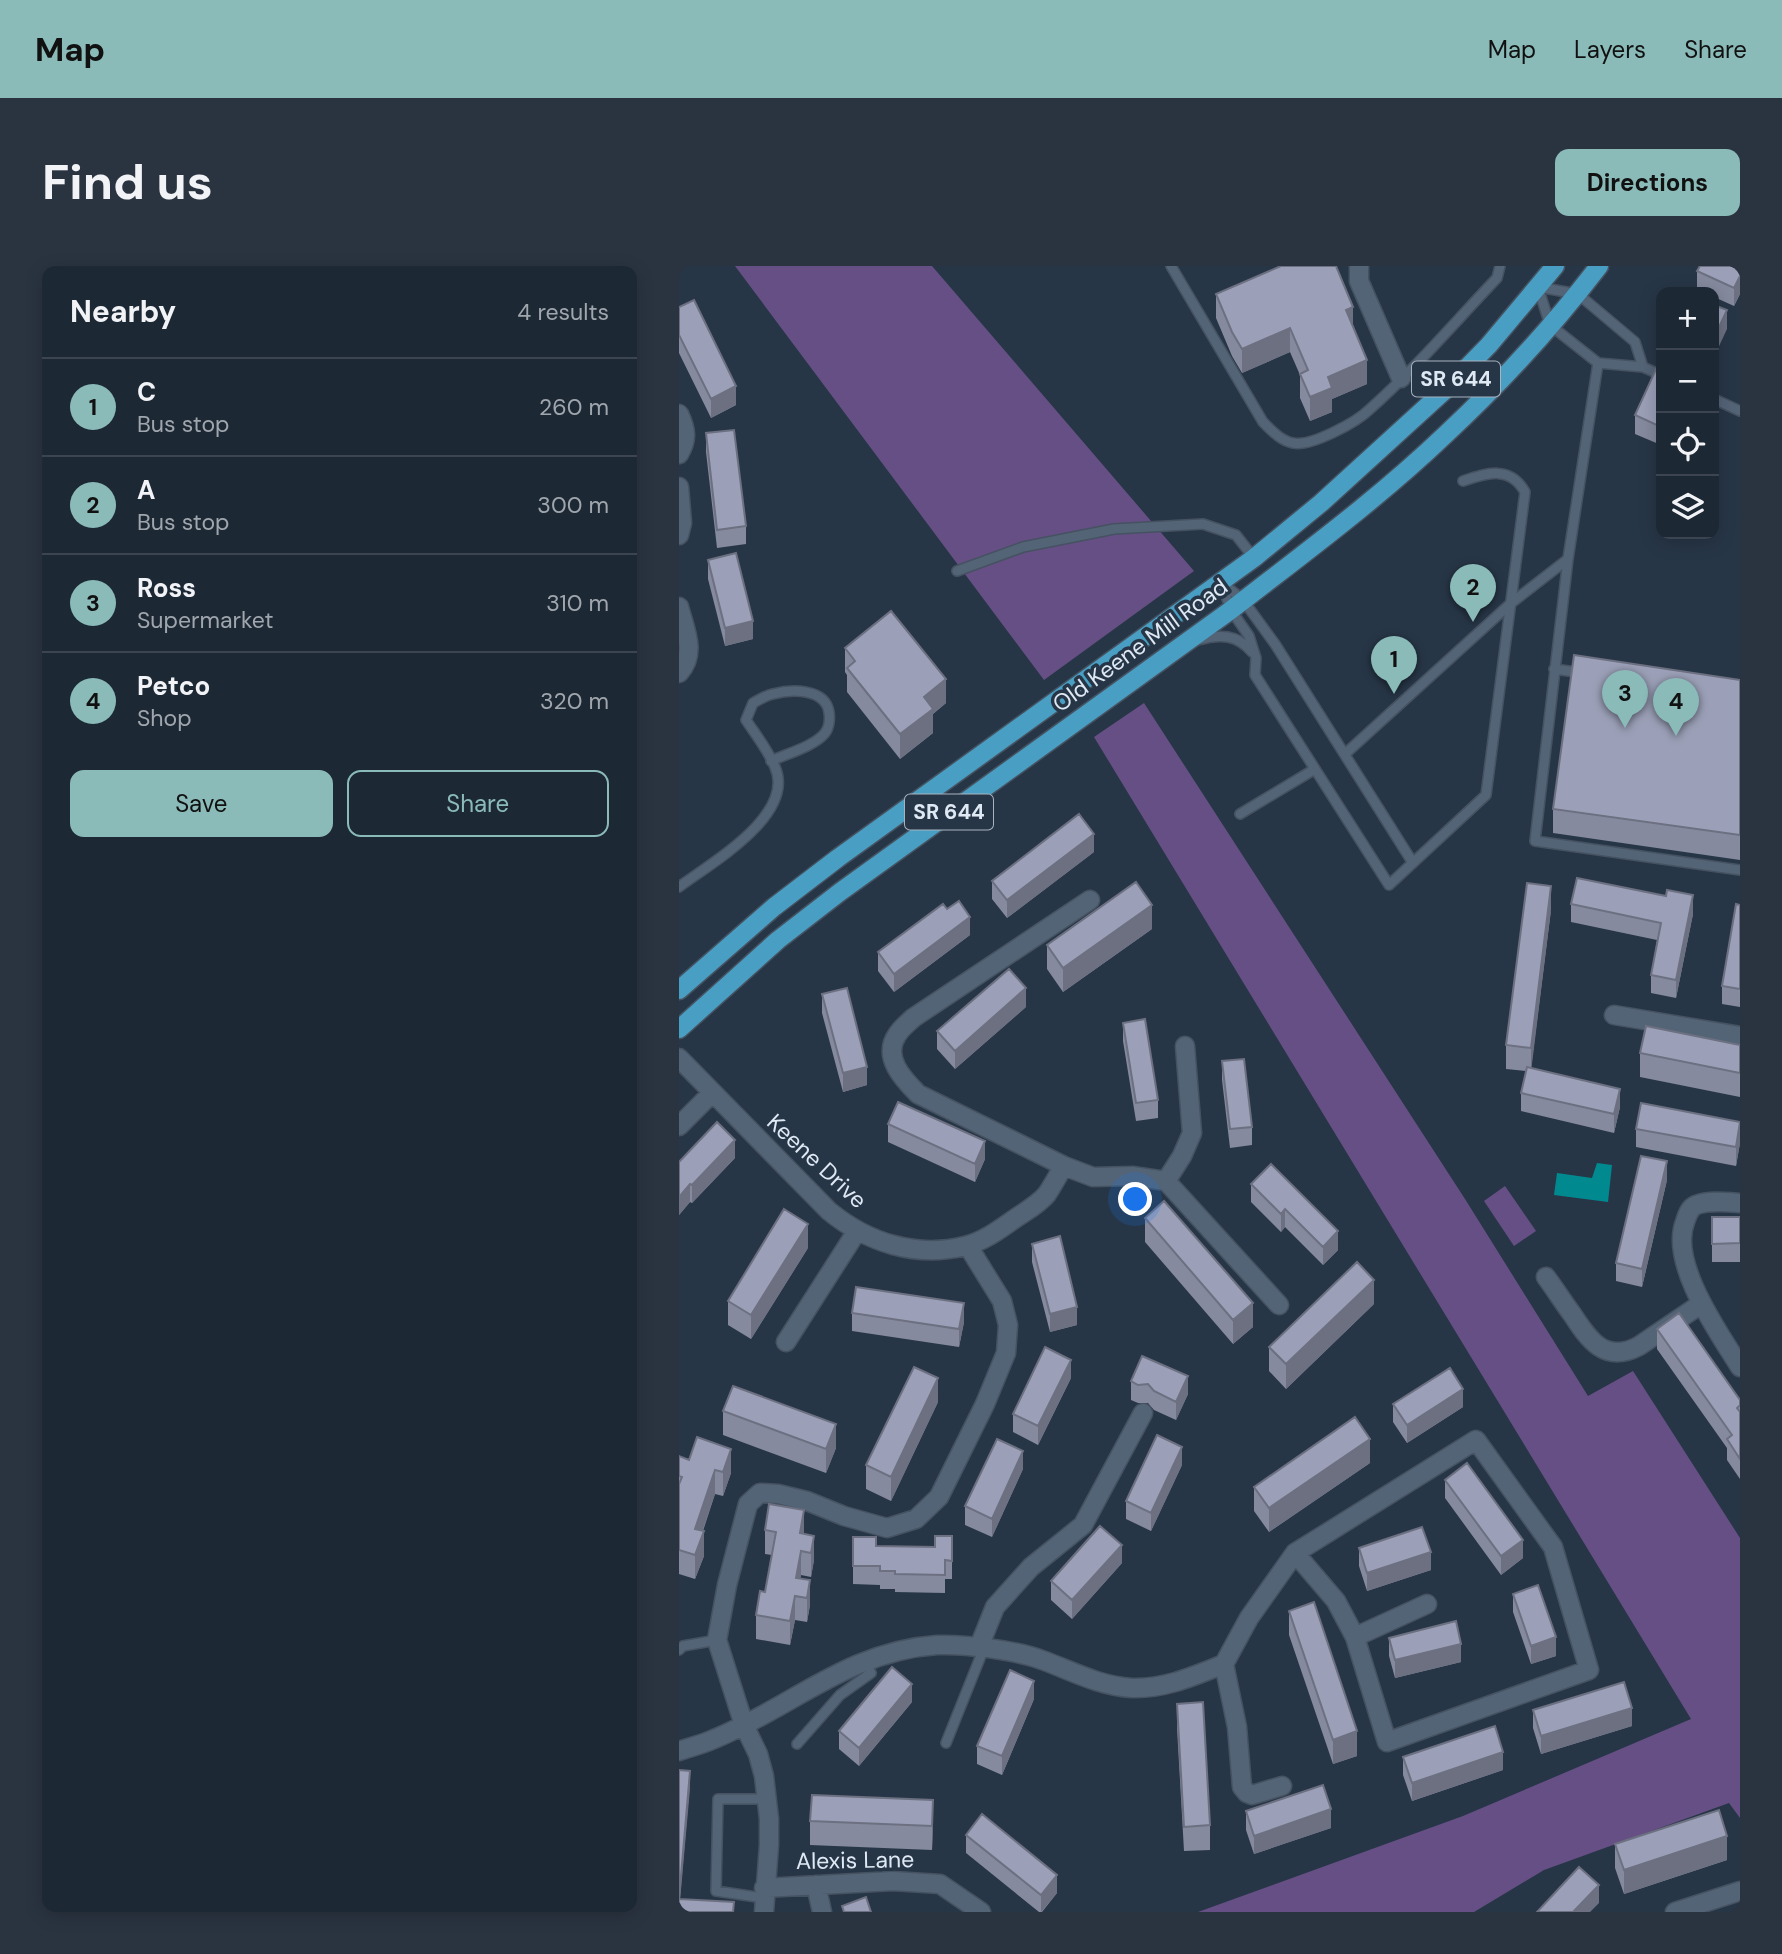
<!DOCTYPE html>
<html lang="en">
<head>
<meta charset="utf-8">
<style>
  body { margin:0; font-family:"DM Sans",sans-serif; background:#2a3441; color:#f1f3f6 }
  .controls { position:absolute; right:21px; top:21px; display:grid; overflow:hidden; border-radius:14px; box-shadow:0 4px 18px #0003 }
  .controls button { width:63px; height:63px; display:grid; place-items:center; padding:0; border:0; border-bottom:2px solid #3b4450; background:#1d2835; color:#f1f3f6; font:35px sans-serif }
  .you { position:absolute; left:457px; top:934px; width:24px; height:24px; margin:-18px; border:5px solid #fff; border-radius:50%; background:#1a73e8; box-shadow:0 0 0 10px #1a73e833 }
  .badge { display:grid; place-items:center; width:46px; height:46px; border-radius:50%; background:#8bbbb9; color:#111; font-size:23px; font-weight:700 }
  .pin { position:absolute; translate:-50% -58px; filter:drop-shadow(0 2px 4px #0008) }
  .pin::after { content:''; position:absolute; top:37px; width:24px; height:21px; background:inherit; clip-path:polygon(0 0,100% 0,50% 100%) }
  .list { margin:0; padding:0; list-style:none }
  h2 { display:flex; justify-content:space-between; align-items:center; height:91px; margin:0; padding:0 28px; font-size:30px }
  h2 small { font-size:23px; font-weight:400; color:#a0a6ad }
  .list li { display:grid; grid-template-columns:46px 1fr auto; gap:21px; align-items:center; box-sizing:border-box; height:98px; padding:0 28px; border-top:2px solid #3b4450 }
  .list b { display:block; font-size:26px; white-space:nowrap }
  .list p { margin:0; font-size:23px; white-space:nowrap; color:#a0a6ad }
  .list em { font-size:23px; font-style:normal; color:#a0a6ad }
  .actions { display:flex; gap:14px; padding:21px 28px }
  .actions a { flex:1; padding:16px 0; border:2px solid #8bbbb9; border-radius:14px; text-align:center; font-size:24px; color:#8bbbb9 }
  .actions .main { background:#8bbbb9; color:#111 }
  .icon { flex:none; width:38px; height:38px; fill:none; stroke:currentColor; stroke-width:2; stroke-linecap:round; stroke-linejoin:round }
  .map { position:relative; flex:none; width:1061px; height:1646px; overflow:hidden; border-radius:14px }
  header { display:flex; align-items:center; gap:42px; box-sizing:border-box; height:98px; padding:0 35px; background:#8bbbb9; color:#111 }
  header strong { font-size:33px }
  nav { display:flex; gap:38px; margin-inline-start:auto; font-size:24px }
  .intro { display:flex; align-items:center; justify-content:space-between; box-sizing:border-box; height:168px; padding:0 42px }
  h1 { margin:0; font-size:49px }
  .button { padding:18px 32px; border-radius:14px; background:#8bbbb9; color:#111; font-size:24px; font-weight:700 }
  main { display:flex; gap:42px; padding:0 42px }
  aside { flex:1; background:#1d2835; border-radius:14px; box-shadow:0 4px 18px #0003 }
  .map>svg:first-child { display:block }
</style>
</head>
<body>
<header>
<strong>Map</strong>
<nav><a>Map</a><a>Layers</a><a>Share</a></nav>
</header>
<div class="intro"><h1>Find us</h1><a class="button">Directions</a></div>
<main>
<aside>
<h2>Nearby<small>4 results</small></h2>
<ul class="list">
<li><span class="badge">1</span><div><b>C</b><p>Bus stop</p></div><em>260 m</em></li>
<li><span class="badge">2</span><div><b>A</b><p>Bus stop</p></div><em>300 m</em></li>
<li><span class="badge">3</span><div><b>Ross</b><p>Supermarket</p></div><em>310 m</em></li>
<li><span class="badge">4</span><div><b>Petco</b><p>Shop</p></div><em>320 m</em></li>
</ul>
<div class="actions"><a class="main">Save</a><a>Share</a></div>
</aside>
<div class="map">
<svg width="1061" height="1646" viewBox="0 0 1061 1646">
  <rect width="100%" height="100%" fill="#273647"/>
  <path fill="#664f84" d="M56,0H253L515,305L365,414Z
    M465,437L786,933L909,1130L954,1105L1061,1272V1552L1050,1537L865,1604L795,1646H519L784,1550L1012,1453L415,471Z
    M826,920L857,965L835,980L805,935Z"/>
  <path fill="#008a90" d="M918,897L933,899L929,936L875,929L878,907L913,912Z"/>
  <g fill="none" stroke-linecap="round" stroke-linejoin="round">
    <g stroke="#455261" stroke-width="12">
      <path id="service" d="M492,0L584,156C592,164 602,175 614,177C632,181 678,156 691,143C736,103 776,56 818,12L821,0
        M919,97L889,293L856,575L1061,604
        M964,101L956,76L899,28L859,21L871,59L919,97L964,101L982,109
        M1035,133L1061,145
        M278,305L344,281L435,263L524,258L557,269L575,292
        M542,316L552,344L570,370L577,392L576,409L710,619L807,529L846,226C831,199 808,207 784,215
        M542,316L564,334L596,378L734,597
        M519,374C541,368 558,368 573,386
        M875,403L904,407
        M666,488L831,338L889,293
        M561,548L636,503
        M0,621C32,597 117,549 96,501C89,484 77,469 67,454L74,437C80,434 87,429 94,428C112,423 146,422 150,446C151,453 150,462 146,467C136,480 107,488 92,495
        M0,1384L4,1380L38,1374
        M267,1477L305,1382
        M118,1478L161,1429L192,1407L186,1395
        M85,1632L37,1625L39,1533H88"/>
    </g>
    <g stroke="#455261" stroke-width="21">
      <path id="minor" d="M680,0V15L722,112
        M0,148C7,163 9,173 0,188
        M0,221L3,257L0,269
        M0,341C6,364 18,387 0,407
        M935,749L1061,770
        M0,792L150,945C189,977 237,992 286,980C303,976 320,964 334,954C345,946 359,939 368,928C374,919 379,909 385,900L414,911L453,910L487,915
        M0,860L33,827
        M385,900L239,828C224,813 203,791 218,769C222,762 229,757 234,752L411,634
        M487,915L600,1039
        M487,915L503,890L513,867L506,780
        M1061,937C1048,936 1030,934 1017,939C1010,942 1008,950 1006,956C990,997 1040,1067 1061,1101
        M867,1011C876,1023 884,1036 893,1048C910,1074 926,1098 960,1080L1022,1038
        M107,1076L178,965
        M676,1371L748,1338
        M300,1381L316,1341L352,1301L404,1259L464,1147
        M545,1398L570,1352L616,1287L797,1174L874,1281L910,1404L708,1476L676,1371L657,1335L616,1287
        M545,1398L558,1461L563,1521L568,1527L573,1529L603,1520
        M0,1485C12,1481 24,1478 35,1473C113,1441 169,1385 258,1379C287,1378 336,1384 363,1394C393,1405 420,1420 453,1422C486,1423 515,1410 545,1398
        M137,1619L143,1646
        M85,1622L214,1615L261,1618L302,1646
        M85,1646L90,1579V1553L85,1510L79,1488L65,1459L38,1374L48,1319L69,1238L81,1227L99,1228L128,1235L165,1250L208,1262L237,1253L260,1231L306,1138L327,1087L329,1059L323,1035L289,980
        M996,1646L1061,1625"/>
    </g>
    <g stroke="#455261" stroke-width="21">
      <path id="primary" d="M0,724L95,641L159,592L575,292L642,237L766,124L810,79L876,0
        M0,763L99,674L161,626L552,344C624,288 699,233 766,169C822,117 874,60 920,0"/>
    </g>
    <use href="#service" stroke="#546477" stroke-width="9"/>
    <use href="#minor" stroke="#546477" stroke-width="18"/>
    <use href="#primary" stroke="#499fc3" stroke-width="18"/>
  </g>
  <path fill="#858a9e" d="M1061,0V28L1055,40L1035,31V26H1025L1018,23V5Z
    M537,28L674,62L688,118L653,133V146L631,155L621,132V109L611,86L563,107L553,90L537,52Z
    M0,41L57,139L32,152L0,87Z
    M982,103V179L956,168V149Z
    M27,167L67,260V278L38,282L27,186Z
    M29,294L74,373L46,380L29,313Z
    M166,382L267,437L254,448V467L221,493L168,426V409L166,406Z
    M1061,414V594L874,567V543Z
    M415,586L328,652L313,633V615Z
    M892,638L1014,648L997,732L972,727V709L978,674L892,656Z
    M1061,639V741L1043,738V720Z
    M872,644L852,802L941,841L935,867L842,845V827L847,805L827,803V779Z
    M473,663L384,726L368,703V679Z
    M291,669L215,726L199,705V686Z
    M143,728L188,819L164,826L143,747Z
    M347,741L276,803L258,783V765Z
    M444,757L479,834V852L457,855L444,775Z
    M1061,779V831L961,811V787Z
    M543,795L573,861V879L551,882L543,814Z
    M1061,856V877L1057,900L957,881V863Z
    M209,858L306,893L296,916L209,876Z
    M56,892L13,937L11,936L0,949V896Z
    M988,914L963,1021L937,1015V997Z
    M572,918L659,984L644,999L606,961L602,966L572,936Z
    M1033,951H1061V996H1033Z
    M466,952L574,1061L554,1078L466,976Z
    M353,978L398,1059L371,1066L353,996Z
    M129,982L72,1073L49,1059V1035Z
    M695,1038L607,1123L590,1105V1081Z
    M173,1047L285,1056L280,1081L173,1065Z
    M978,1063L1061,1134V1213L1048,1194V1182L978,1083Z
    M463,1090L509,1128L497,1154L475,1144L469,1137H459L452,1134V1115Z
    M392,1112L359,1179L334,1166V1148Z
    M259,1136L212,1235L187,1223V1199Z
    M714,1138L784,1141L728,1177L714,1156Z
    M44,1145L157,1182L147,1207L44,1169Z
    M0,1190L52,1207L44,1230L36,1228L24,1265L25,1290L16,1313L0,1308Z
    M691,1197L590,1266L575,1245V1221Z
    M503,1199L472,1265L447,1253V1235Z
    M344,1203L313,1271L286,1259V1240Z
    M766,1214L844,1292L822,1309L766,1232Z
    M86,1264L125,1268L135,1294L132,1311L122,1309L121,1313L131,1339L128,1356L116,1354L111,1379L77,1373V1349L86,1326L93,1289L86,1288Z
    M273,1270V1313H266V1327L216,1326V1323H201V1319L174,1318V1271L197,1280L256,1281Z
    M680,1282L752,1304L688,1325L680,1300Z
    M443,1297L393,1353L372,1334V1315Z
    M834,1328L877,1390L852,1398L834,1346Z
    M610,1345L678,1490L654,1498L610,1369Z
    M710,1372L782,1396L716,1412L710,1390Z
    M355,1433L323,1509L298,1498V1480Z
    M233,1436L180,1500L160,1483V1465Z
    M498,1438L531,1559V1584L505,1585L498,1462Z
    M854,1444L953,1460L862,1488L854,1462Z
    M724,1491L824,1504L733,1535L724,1509Z
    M567,1545L652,1562L575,1588L567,1564Z
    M131,1555L254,1559L253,1584L131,1579Z
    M287,1569L378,1627L363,1646H360L287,1587Z
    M936,1578L1048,1594L945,1628L936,1602Z"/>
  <path fill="#6c7081" d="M1061,10V28L1055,40V22Z
    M674,41V65L667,44Z
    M1048,44V63L1035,91V72Z
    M611,62V86L563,107V83Z
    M688,94V118L653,133V146L631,155V131L649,111Z
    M57,120V139L32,152V133Z
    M74,355V373L46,380V362Z
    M267,413V437L254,448V467L221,493V468L245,431Z
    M415,568V586L328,652V634Z
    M872,620V644L852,806V782Z
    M1014,629V648L997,732V714Z
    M473,639V663L384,726V702Z
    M291,651V669L215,726V708Z
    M347,722V741L276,803V785Z
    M188,801V819L164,826V807Z
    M941,823V841L935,867V848Z
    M1061,859V877L1057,900V881Z
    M56,874V892L13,937V919Z
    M306,875V893L296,916V898Z
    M988,895V914L963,1021V1003Z
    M11,918V936L0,949V931Z
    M606,943V961L602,966V948Z
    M129,958V982L72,1073V1049Z
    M659,965V984L644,999V981Z
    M695,1014V1038L607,1123V1098Z
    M285,1037V1056L280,1081V1063Z
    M574,1037V1061L554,1078V1054Z
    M398,1041V1059L371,1066V1048Z
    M392,1094V1112L359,1179V1160Z
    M509,1110V1128L497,1154V1136Z
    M259,1112V1136L212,1235V1211Z
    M784,1123V1141L728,1177V1159Z
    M157,1158V1182L147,1207V1183Z
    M691,1173V1197L590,1266V1242Z
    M503,1181V1199L472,1265V1247Z
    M52,1183V1207L44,1230V1206Z
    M344,1185V1203L313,1271V1253Z
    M36,1204V1228L16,1287V1263Z
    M125,1244V1269L121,1267Z
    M25,1265V1290L16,1313V1289Z
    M135,1270V1294L132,1311V1287Z
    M844,1274V1292L822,1309V1290Z
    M443,1279V1297L393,1353V1334Z
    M122,1285V1309L118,1331L117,1312Z
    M752,1286V1304L688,1325V1307Z
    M131,1314V1339L128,1356V1332Z
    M116,1330V1354L111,1379V1355Z
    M877,1371V1390L852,1398V1380Z
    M782,1378V1396L716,1412V1394Z
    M355,1415V1433L323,1509V1490Z
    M233,1418V1436L180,1500V1482Z
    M953,1442V1460L862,1488V1470Z
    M678,1465V1490L654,1498V1474Z
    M824,1486V1504L733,1535V1517Z
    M11,1505V1523L0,1646V1633Z
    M254,1534V1559L253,1584V1560Z
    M652,1543V1562L575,1588V1570Z
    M1048,1570V1594L945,1628V1604Z
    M378,1609V1627L362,1646V1629Z
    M920,1619V1637L911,1646H894Z"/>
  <path fill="#9ba0b8" stroke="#6c7081" stroke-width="2" d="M602,0H657L674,41L667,44L688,94L649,111L653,122L631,131L621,108L629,104L611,62L563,83L553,66L537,28Z
    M1021,0H1061V10L1055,22L1018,5Z
    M15,34L57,120L32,133L0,69V41Z
    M1035,39L1048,44L1035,72Z
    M978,101L982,103V161L956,149Z
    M55,164L67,260L38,264L27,167Z
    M57,287L74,355L46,362L29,294Z
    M212,345L267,413L245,431L254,443L221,468L168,402L176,395L166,382Z
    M895,389L1061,414V569L874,543Z
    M400,548L415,568L328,634L313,615Z
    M898,612L987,630L988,624L1014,629L997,714L972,709L982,657L892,638Z
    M457,616L473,639L384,702L368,679Z
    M848,617L872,620L852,782L827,779Z
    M280,635L291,651L215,708L199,686L264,638L268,643Z
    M1057,638L1061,639V723L1043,720Z
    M330,703L347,722L276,785L258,765Z
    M168,722L188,801L164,807L143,728Z
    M466,753L479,834L457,837L444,757Z
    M967,760L1061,779V807L961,787Z
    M565,793L573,861L551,863L543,795Z
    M848,801L941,823L935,848L842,827Z
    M219,836L306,875L296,898L209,858Z
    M962,837L1061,856L1057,881L957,863Z
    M38,856L56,874L13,919L11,918L0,931V896Z
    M962,890L988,895L963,1003L937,997Z
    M592,898L659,965L644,981L606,943L602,948L572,918Z
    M485,935L574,1037L554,1054L466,952Z
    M105,943L129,958L72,1049L49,1035Z
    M1033,951H1061V977L1033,978Z
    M381,970L398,1041L371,1048L353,978Z
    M678,996L695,1014L607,1098L590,1081Z
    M177,1021L285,1037L280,1063L173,1047Z
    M1000,1047L1061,1134V1139L1058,1142L1061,1146V1193L1048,1173L1053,1169L978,1063Z
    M366,1081L392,1094L359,1160L334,1148Z
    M463,1090L509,1110L497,1136L475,1125L469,1118L459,1119L452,1115Z
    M235,1101L259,1112L212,1211L187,1199Z
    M771,1102L784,1123L728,1159L714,1138Z
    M54,1120L157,1158L147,1183L44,1145Z
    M676,1151L691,1173L590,1242L575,1221Z
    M478,1169L503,1181L472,1247L447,1235Z
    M18,1171L52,1183L44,1206L36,1204L16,1263L25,1265L16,1289L0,1284V1218L3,1211L0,1210V1190L10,1194Z
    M318,1173L344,1185L313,1253L286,1240Z
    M788,1197L844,1274L822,1290L766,1214Z
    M90,1238L125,1244L121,1267L135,1270L132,1287L122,1285L117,1312L131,1314L128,1332L116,1330L111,1355L77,1349L81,1325L86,1326L97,1266L86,1264Z
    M421,1260L443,1279L393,1334L372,1315Z
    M743,1261L752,1286L688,1307L680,1282Z
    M256,1270H273V1295L266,1294V1309L216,1308V1305H201V1300H174V1271H197V1280L256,1281Z
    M859,1319L877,1371L852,1380L834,1328Z
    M635,1336L678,1465L654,1474L610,1345Z
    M777,1355L782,1378L716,1394L710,1372Z
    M213,1401L233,1418L180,1482L160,1465Z
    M331,1404L355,1415L323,1490L298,1480Z
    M945,1416L953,1442L862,1470L854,1444Z
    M524,1436L531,1559L505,1561L498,1438Z
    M816,1460L824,1486L733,1517L724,1491Z
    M0,1504L11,1505L0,1633Z
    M644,1519L652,1543L575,1570L567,1545Z
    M133,1529L254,1534L253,1560L131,1555Z
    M1040,1544L1048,1570L945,1604L936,1578Z
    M303,1548L378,1609L362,1629L287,1569Z
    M900,1601L920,1619L894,1646H858Z
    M187,1631L192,1646H165L163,1640Z
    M0,1633L55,1636L54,1646H0Z"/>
  <g text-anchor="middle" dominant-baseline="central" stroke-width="7" stroke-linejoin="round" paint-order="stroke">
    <g fill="#273647" stroke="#a8b3c0" stroke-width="2">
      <rect x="733" y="95.5" width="88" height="35" rx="5"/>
      <rect x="226" y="528.5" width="88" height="35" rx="5"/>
    </g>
    <g font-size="21" font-weight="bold" fill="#dfe9f4">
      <text x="777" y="113">SR 644</text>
      <text x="270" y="546">SR 644</text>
    </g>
    <g font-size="23" fill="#dfe9f4" stroke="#273647">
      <text transform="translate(461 379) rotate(-36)">Old Keene Mill Road</text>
      <text transform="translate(138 895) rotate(43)">Keene Drive</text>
      <text transform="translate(176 1594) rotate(-1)">Alexis Lane</text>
    </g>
  </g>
</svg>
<div class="controls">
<button>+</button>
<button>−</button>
<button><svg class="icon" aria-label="locate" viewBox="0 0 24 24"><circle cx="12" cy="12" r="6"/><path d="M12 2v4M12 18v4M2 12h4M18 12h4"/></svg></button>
<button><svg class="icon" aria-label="layers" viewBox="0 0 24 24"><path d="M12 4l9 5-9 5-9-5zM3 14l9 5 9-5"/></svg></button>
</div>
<div class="you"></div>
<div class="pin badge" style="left:715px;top:428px">1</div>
<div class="pin badge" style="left:794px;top:356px">2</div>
<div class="pin badge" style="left:946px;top:462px">3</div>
<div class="pin badge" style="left:997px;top:470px">4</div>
</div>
</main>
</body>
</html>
